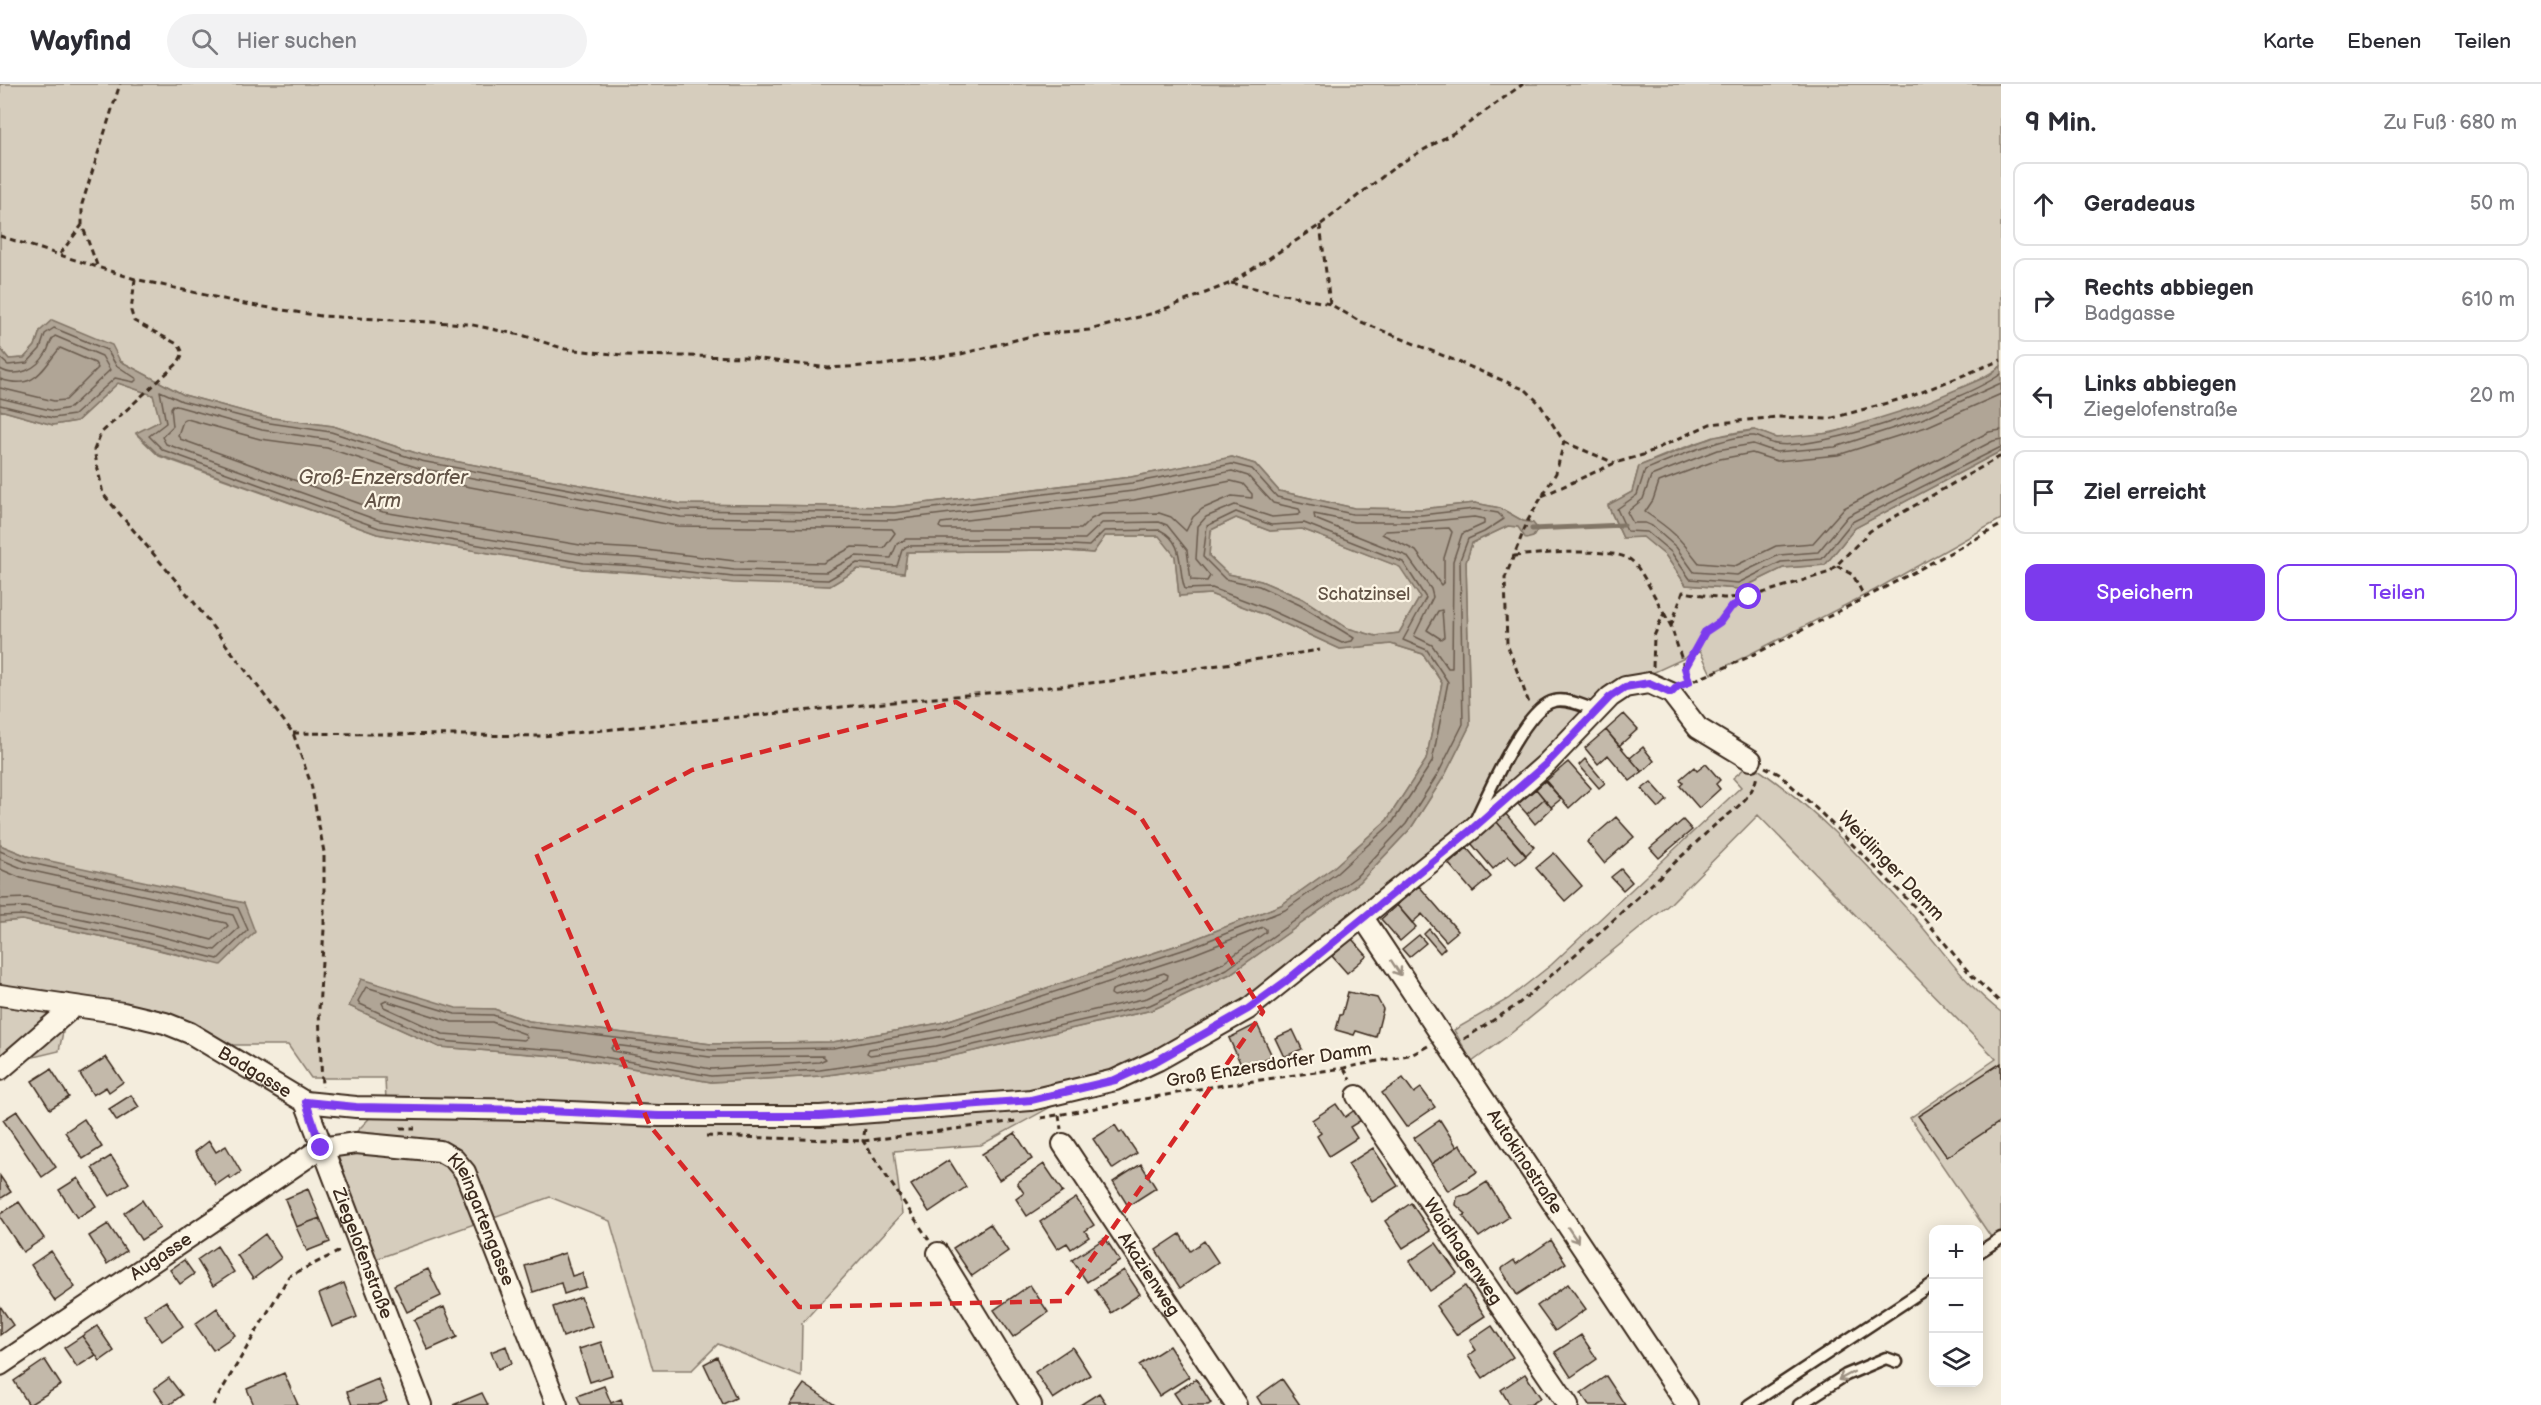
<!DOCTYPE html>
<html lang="de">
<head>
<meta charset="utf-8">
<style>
  body { margin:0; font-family:"Balsamiq Sans",sans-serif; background:#f2f2f3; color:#2b2b33 }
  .controls { position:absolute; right:18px; bottom:18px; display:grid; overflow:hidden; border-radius:12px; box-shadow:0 3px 15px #0003 }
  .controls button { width:54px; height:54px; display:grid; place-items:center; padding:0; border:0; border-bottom:2px solid #e1e1e2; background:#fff; color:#2b2b33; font:30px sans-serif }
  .stop { position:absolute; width:18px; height:18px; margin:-14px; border:4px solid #7c3aed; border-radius:50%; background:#fff }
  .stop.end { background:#7c3aed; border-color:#fff; box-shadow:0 2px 6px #0008 }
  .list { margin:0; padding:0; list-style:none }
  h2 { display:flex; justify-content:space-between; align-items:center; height:78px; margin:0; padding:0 24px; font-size:26px }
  h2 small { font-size:20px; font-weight:400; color:#7c7c81 }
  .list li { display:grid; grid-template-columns:39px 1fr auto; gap:18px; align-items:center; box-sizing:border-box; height:84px; margin:0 12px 12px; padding:0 12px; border:2px solid #e1e1e2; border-radius:12px }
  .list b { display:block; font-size:22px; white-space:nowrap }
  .list p { margin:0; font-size:20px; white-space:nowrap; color:#7c7c81 }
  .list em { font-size:20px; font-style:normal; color:#7c7c81 }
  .actions { display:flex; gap:12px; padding:18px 24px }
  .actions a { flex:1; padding:14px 0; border:2px solid #7c3aed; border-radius:12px; text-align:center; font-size:21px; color:#7c3aed }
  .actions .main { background:#7c3aed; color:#fff }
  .icon { flex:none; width:33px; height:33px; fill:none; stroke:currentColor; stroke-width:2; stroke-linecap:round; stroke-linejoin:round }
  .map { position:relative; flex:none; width:2001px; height:1321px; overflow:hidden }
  header { display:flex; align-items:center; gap:36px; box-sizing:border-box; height:84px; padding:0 30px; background:#fff; border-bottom:2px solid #e1e1e2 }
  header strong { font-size:28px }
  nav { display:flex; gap:33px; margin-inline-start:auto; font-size:21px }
  .search { width:420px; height:54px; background:#f2f2f3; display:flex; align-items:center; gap:15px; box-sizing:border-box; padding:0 21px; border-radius:33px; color:#7c7c81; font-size:22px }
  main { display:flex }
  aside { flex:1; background:#fff }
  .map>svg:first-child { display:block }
</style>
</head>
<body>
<header>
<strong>Wayfind</strong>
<div class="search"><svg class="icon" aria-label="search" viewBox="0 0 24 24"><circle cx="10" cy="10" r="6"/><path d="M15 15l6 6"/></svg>Hier suchen</div>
<nav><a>Karte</a><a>Ebenen</a><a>Teilen</a></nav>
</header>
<main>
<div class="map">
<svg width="2001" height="1321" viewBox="0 0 2001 1321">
  <rect width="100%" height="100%" fill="#f4eddd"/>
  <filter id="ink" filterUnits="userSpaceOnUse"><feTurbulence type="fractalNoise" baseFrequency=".0167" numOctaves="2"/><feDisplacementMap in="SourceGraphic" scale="12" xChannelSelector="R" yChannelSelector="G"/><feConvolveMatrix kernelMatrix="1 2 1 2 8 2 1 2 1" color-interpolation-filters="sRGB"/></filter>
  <g filter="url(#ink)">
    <path fill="#d6cdbd" stroke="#887c6e" stroke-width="1.5" d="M0,0H2001V282C1959,313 1830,358 1778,354C1769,354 1761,346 1752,346C1713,350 1675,367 1639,382L1632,408L1608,422L1623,454L1643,452L1666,472L1686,501L1740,505L1783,484L1825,481L1855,444L2001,367V435L1875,506L1711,590L1700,567L1598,614L1556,665L1247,916L981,1061L894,1067L902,1130L802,1239L801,1293L718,1260L692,1286H653L610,1137L550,1113L376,1175L336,1069L386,1017L385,994H311L288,961H233L180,935L122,922L66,934L59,967L0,981V838L22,836L123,857L198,876L27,772L0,761V326L53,341L77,337L118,299L153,311L161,337L136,350L159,372L377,450L583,485L830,502L858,485L904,489L907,468L1053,466L1093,469L1105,452H1160L1175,472L1179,512L1210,510L1268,532L1340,565L1391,560L1423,570L1442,599L1426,676L1387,736L1333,784L1281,821L1190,857L940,939L833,958L711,960L529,937L494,925H456L361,896L349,922L439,963L569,973L711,998L821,992L939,975L1152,926L1230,890L1360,798L1411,744L1445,691L1470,641L1466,478L1472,459L1508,442L1518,443L1533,439L1523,437L1500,424L1475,419L1421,425L1354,424L1279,407L1255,380L1232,373L1131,393L893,423L681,420L422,371L333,342L265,333L184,311L120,277L40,247L35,262L24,274L9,275L0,264Z
      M1236,434L1270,447L1302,445L1401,483L1420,513L1399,549L1376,552L1347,544L1303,515L1261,497L1228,490L1209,472L1211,446Z
      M1750,680C1810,718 1861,774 1908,826C1939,861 1964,900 2001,928V1150L1993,1156L1910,1034L1996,975L1758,731L1671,819L1509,951L1472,978L1454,946L1508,915L1551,881L1741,703L1733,694Z"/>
    <path fill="#b0a596" stroke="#817466" stroke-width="1.5" fill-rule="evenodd" d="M52,236L112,261L120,277L184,311L265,333L333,342L422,371L681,420L893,423L1131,393L1232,373L1255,380L1279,407L1354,424L1421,425L1475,419L1500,424L1523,437L1533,439L1538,445L1533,453L1526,455L1518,443L1508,442L1472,459L1466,478L1470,641L1445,691L1411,744L1360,798L1230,890L1152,926L939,975L821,992L711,998L569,973L439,963L349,922L361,895L456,924L494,925L529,937L711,960L833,958L940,939L1190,857L1281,821L1333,784L1387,736L1426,676L1442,599L1423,570L1391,560L1340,565L1268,532L1210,510L1179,512L1175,472L1159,452H1105L1093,469L1053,466L907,468L904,489L858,485L830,502L733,499L636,488L583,485L377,450L159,371L136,349L160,337L153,311L118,299L77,337L53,341L0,326V264L9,275L24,274L35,262L40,247ZM1236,434L1270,447L1302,445L1400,483L1420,513L1399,549L1376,552L1347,544L1303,515L1261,497L1228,490L1209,472L1211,446Z
      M2001,282V367L1855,444L1825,481L1783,484L1740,505L1686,501L1666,472L1643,453L1623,454L1608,421L1632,408L1639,382L1714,353L1755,346L1776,354L1832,349L1918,322L1988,292Z
      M0,761L27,772L244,819L255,848L221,881L123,857L22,836L0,838Z"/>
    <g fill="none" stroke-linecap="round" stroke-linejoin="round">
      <path stroke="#6a5b4e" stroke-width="1.5" d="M0,274L8,281L27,279L40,265L45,250L54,244L107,266L116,281L137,295L134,298L115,294L74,331L53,334L0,321
        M0,285C17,295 37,285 46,269C50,263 49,257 55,252L102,272L110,286L70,324L54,327L0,314
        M2001,290C1963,317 1822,367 1776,360C1768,359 1762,353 1754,352C1729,350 1669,376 1645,386L1637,411L1617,425L1627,447L1647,448L1671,468L1690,495L1738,499L1781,478L1822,475L1852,438L2001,363
        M0,295C36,307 42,285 60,264L95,279L98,284L66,316L54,317L0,304
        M2001,299L1922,335L1835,363L1776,368L1753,360L1717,366L1651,392L1643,415L1627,428L1633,439H1645L1652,442L1676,463L1694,488L1737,491L1779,471L1818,468L1848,432L1993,357L2001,355
        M160,307L182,317L263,338L331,348L421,377L680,426L894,429L1132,399L1232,380L1252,385L1277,413L1352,430L1421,431L1474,425L1498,429L1504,435L1484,448L1468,455L1460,476L1463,640L1439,688L1406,740L1356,793L1227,885L1150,921L938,969L820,986L711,992L570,967L441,957L360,920L358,917L366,903L455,930L493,931L528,943L711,966L833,964L941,945L1192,863L1285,826L1337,789L1392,739L1432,678L1448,598L1427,566L1403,556L1426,514L1403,478L1304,439L1271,441L1236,428L1207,442L1203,473L1225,495L1259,502L1300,521L1354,554L1352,557L1342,559L1270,526L1212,504L1185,505C1177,484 1186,459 1160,446L1104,447L1089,462L1052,460L907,462L902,466L897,482L857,479L828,496L733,493L637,482L584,479L379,444L163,366L149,352L166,339Z
        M2001,310L1926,343L1838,371L1777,377L1752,369L1720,375L1659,398L1653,416L1645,428C1672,446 1679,453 1699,479L1735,482L1776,462L1813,459L1844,424L1989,348L2001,346
        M173,321L262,346L330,356L419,384L681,433L894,436L1133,407L1232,387L1248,392L1273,419L1299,425L1301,429L1298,431L1272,433L1235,421L1206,433L1198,442L1196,475L1210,492L1207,497L1191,496L1187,466L1167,441L1159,438L1102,439L1085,455H906L897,460L891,474L856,472L826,488L734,486L638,474L585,471L380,437L166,360L162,353L173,342L171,324Z
        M187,335L260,355L327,364L417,393L677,442L892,445L895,449L884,464L852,463L823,479L735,477L638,465L586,462L383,428L180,355L178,351L183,337Z
        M1231,397L1243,400L1252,410V414L1232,412L1202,425L1193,433L1186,447L1171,433L1159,429L1102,430L1091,435L1081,445H942L939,443L941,439L1134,416Z
        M1314,430L1354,438H1422L1474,433L1484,435V440L1462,450L1453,477L1452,584H1448L1432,561L1414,552L1433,513L1431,505L1407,472L1315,435Z
        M1449,444L1452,448L1444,474V498L1441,501L1416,467L1382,450L1385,447Z
        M1442,526L1444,553L1441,555L1427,546L1438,527Z
        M0,767L26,778L238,824L248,846L218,875L124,852L24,831L0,832
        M0,775L24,785L233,831L239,844L215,866L126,844L25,823L0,824
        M0,785L21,794L226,839L228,842L212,856L128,835L27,814L0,815
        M1263,843L1266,845V848L1223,879L1147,914L936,962L870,971L867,969L869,965L944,952L1194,870Z
        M1164,889L1168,891L1167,895L1144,905L1114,912L1111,910L1112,906Z
        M386,917L452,938H492L525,950L527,954L524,956L443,950L384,923L382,919Z
        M614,961L710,973L823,972L826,975L819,978L711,985L613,967L611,964Z"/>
      <path stroke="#817466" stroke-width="5" d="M1532,445L1624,441"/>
    </g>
    <path fill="#c3b9aa" stroke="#3b2a1e" stroke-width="1.5" d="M1624,630L1638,645L1619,662L1606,646Z
      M1606,646L1642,688L1630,697L1608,671L1598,680L1585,664Z
      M1643,663L1654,677L1642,688L1630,674Z
      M1585,675L1605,699L1599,704L1579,681Z
      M1568,678L1591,704L1569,724L1546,697Z
      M1706,680L1720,696L1716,700L1720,705L1699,724L1680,702L1683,699L1680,695L1694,683L1697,687Z
      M1545,697L1561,715L1551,723L1536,705Z
      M1651,698L1667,716L1659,724L1642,705Z
      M1536,705L1544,715L1527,730L1518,720Z
      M1544,715L1552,724L1535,740L1527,730Z
      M1505,729L1534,763L1526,771L1496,737Z
      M1616,733L1634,753L1604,779L1587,758Z
      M1683,736L1692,746L1659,774L1650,764Z
      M1496,737L1526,772L1516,780L1508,772L1493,785L1471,759Z
      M1467,764L1491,793L1473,808L1449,780Z
      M1554,769L1582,802L1565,817L1536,784Z
      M1621,785L1632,798L1623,806L1611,793Z
      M1419,802L1458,847L1446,857L1422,830L1412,839L1397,821Z
      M1397,821L1416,843L1400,857L1381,835Z
      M1429,845L1445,864L1440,869L1424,850Z
      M1419,851L1426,859L1409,873L1402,865Z
      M1352,855L1367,872L1347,889L1332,872Z
      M1348,908L1377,914L1383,925L1376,953L1356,947L1354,951L1336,946L1340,931H1342Z
      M1257,940L1272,972L1243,985L1229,954Z
      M1293,946L1302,965L1284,973L1275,954Z
      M106,973L123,998L109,1008L106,1003L93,1011L80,990Z
      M2001,979V1037L1947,1073L1918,1032Z
      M51,985L69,1013L50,1025L32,997Z
      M1403,994L1414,1009L1421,1004L1435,1023L1406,1043L1382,1009Z
      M131,1011L139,1023L117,1037L109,1025Z
      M1336,1020L1345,1033L1356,1025L1363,1035L1350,1043L1357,1054L1329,1072L1317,1052L1321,1049L1312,1036Z
      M17,1027L56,1083L42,1093L3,1036Z
      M84,1035L102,1063L83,1075L65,1048Z
      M1440,1036L1457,1063L1431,1080L1414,1054Z
      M1115,1041L1120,1049L1122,1047L1137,1069L1113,1085L1093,1055Z
      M1015,1049L1032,1075L999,1096L982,1070Z
      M209,1057L216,1068L226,1062L241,1088L231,1095L229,1092L216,1101L195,1068Z
      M1460,1061L1477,1088L1448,1107L1431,1080Z
      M1373,1064L1398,1102L1372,1118L1348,1080Z
      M111,1072L129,1099L110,1112L92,1084Z
      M949,1076L966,1103L929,1128L911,1101Z
      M1044,1080L1063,1108L1027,1132L1016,1115L1024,1109L1017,1099Z
      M1141,1080L1156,1104L1128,1122L1113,1098Z
      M0,1092L11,1108L0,1115Z
      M78,1094L96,1122L77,1134L59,1106Z
      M1487,1098L1509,1133L1479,1153L1463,1132L1466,1130L1456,1121L1457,1113L1468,1110Z
      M308,1105L320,1134L296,1143L285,1115Z
      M1076,1114L1094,1141L1085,1147L1089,1153L1071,1165L1067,1159L1057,1165L1040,1138Z
      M142,1116L160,1144L141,1156L124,1129Z
      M19,1118L44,1154L23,1168L0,1133V1130Z
      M1411,1119L1430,1147L1403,1164L1385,1137Z
      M320,1134L330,1158L307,1167L296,1143Z
      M108,1140L126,1167L107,1180L89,1152Z
      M990,1140L1008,1167L972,1192L953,1164Z
      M265,1150L281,1174L253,1195L237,1171Z
      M1180,1150L1190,1167L1204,1157L1218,1178L1180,1204L1156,1166Z
      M1105,1154L1120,1177L1087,1198L1072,1176Z
      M1551,1156L1566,1179L1517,1211L1501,1185L1514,1176L1516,1180Z
      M1436,1159L1457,1189L1430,1207L1410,1177Z
      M217,1162L234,1188L213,1202L197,1176Z
      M51,1167L75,1203L55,1217L31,1181Z
      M565,1169L572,1192L582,1189L586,1203L564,1210L561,1199L533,1208L525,1182Z
      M184,1176L194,1190L180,1200L170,1186Z
      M428,1185L441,1212L407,1228L394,1201Z
      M1124,1186L1140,1210L1111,1229L1095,1205Z
      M344,1199L357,1233L332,1243L319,1210Z
      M1568,1200L1586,1225L1555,1247L1537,1222Z
      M1030,1201L1048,1228L1013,1253L994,1226Z
      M1465,1202L1485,1232L1456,1251L1436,1222Z
      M581,1213L592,1242L563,1253L553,1223Z
      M166,1217L183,1242L162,1257L144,1231Z
      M0,1222L13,1241L0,1251Z
      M444,1223L457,1253L428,1266L414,1236Z
      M217,1224L235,1251L213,1266L195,1240Z
      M97,1242L114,1267L100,1277L82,1252Z
      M1492,1242L1513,1273L1483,1294L1468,1272L1476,1266L1470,1257Z
      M1581,1251L1597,1275L1571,1293L1555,1268Z
      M82,1252L96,1271L77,1283L64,1264Z
      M601,1258L612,1291L590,1298L579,1265Z
      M506,1262L512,1279L498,1285L491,1268Z
      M1169,1262L1189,1293L1159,1312L1139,1281Z
      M1072,1263L1090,1291L1053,1315L1035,1288Z
      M717,1273L736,1314L723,1320L704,1280Z
      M45,1276L61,1301L29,1321L14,1297Z
      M284,1289L298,1321H254L247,1305Z
      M1525,1290L1541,1314L1530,1321H1510L1501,1306Z
      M1606,1292L1625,1321H1589L1581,1309Z
      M169,1294L182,1311L169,1321H165L154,1305Z
      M378,1295L387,1317L378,1321H352L347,1308Z
      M1196,1295L1211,1319L1208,1321H1182L1174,1309Z
      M1282,1295L1300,1321H1262L1257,1313Z
      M804,1300L835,1321H789Z
      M604,1302L611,1319L621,1315L623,1321H581L577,1312Z
      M482,1309L488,1321H453Z
      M1099,1309L1107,1321H1080Z"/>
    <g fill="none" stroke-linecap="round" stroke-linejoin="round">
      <g stroke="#3b2a1e" stroke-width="15">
        <path id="lane" d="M1475,737C1488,710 1525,623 1554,617C1567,614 1584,622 1595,626
          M1978,1169L2001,1154
          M1749,1321L1934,1199
          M1799,1321L1846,1291L1886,1274L1897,1278"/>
      </g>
      <g stroke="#3b2a1e" stroke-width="24">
        <g id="street">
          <path id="s1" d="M1364,835L1687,1321"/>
          <path id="s2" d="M0,911L123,929L165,939L190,949L305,1018L356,1023L525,1026L659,1032H820L1031,1016L1115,996L1158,976L1248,925L1471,746L1546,680L1610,613L1625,603L1649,599L1671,609L1698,644L1751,676"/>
          <path d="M0,986L73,923"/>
          <path id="s3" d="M1357,1012L1568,1321"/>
          <path id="s4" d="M305,1018L421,1321"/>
          <path id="s5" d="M1063,1060L1236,1321"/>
          <path d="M938,1169L1031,1321"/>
          <path id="s6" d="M0,1281L321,1064L356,1059L440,1067L454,1075L465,1088L557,1321"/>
        </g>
      </g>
      <path stroke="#3b2a1e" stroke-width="3" stroke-dasharray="6 4.5" stroke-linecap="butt" d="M1320,141L1330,220L1359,237L1526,306L1539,319L1564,358L1556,389L1528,436L1505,494L1507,560L1529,619
        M0,152L135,195L245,220L321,232L468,240L525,252L565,265L622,271L746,273L828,284L882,281L961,270L1039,250L1089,246L1154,229L1231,199L1320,141L1399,80L1462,44L1523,0
        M60,170L82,141
        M97,181L82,141V120L120,0
        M135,195L131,227L134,237L179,261L183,269L178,279L101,349L94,366L103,410L193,517L293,649L311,700L324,768V845L319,925L322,1003
        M1231,199L1330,220
        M1564,358L1615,379
        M1542,412L1615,379L1643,371L1710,340L1777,333L1829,335L1912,312L2001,276
        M1514,472C1537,470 1616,462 1632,477C1642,486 1656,516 1664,529L1654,552L1653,584
        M1837,482L1853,491L1865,514
        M1664,529L1671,542L1689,598
        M1671,542L1683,508L1723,514L1750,513L1830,488L1870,447L2001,372
        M1685,584L1705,547L1720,538L1731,523L1748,514
        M1684,600C1729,584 1771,562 1814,540C1877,508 1939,475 2001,441
        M293,649L542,652L1111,597L1320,566
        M1765,683L1779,690L1821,729L1914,822L1971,891L2001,919
        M1464,955L1517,921L1592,856L1716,740C1732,728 1754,713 1757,691
        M1344,984L1350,996
        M1059,1031L1061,1045
        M1041,1034L1204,1004L1344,984L1413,970L1428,962
        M400,1044H415
        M865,1045L863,1057L929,1156
        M706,1052L863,1057L1016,1037
        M213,1321L289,1192L342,1166"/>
      <use href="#lane" stroke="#fcf5e5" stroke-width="10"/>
      <use href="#street" stroke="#fcf5e5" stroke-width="20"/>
    </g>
    <defs><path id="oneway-shaft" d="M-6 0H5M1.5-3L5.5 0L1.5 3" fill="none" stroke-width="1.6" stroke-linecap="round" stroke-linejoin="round" transform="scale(1.5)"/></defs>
    <g stroke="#9c9082">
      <use href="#oneway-shaft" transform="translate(1396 884) rotate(57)"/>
      <use href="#oneway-shaft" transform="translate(1573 1151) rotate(56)"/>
      <use href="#oneway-shaft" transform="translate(1846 1292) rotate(152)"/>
    </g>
  </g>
  <g fill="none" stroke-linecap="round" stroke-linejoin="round" filter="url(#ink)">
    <path stroke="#7c3aed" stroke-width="8" d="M321,1064L306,1018L356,1023L525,1026L659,1032H820L1031,1016L1115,996L1158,976L1248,925L1285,898L1471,746L1546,680L1610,613L1625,603L1649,599L1671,609L1678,602L1689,598L1685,584L1705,548L1720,538L1731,523L1749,513"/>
  </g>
  <path fill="none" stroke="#d62828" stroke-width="4.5" stroke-dasharray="12 8" stroke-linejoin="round" d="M956,618L1140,732L1263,928L1062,1217L799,1223L650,1042L536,769L692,686Z"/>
  <g text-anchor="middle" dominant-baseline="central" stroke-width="4.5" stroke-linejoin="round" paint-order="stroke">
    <g font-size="18" fill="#625346" stroke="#fcf5e5">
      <text x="1364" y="510">Schatzinsel</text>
    </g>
    <g font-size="18" fill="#3b2a1e" stroke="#fcf5e5">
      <text transform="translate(1891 782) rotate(46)">Weidlinger Damm</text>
      <text transform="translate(1269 981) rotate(-9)">Groß Enzersdorfer Damm</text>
      <text stroke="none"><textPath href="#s2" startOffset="270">Badgasse</textPath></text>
      <text stroke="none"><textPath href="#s1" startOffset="291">Autokinostraße</textPath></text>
      <text stroke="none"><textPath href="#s6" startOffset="590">Kleingartengasse</textPath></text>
      <text stroke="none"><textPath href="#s3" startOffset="188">Waidhagenweg</textPath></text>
      <text stroke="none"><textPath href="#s4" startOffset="162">Ziegelofenstraße</textPath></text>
      <text stroke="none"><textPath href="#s6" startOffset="194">Augasse</textPath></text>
      <text stroke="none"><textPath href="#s5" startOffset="156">Akazienweg</textPath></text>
    </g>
    <g font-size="20" font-style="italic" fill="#645548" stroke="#fcf5e5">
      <text x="383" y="394">Groß-Enzersdorfer<tspan x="383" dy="23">Arm</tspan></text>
    </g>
  </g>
</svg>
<div class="controls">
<button>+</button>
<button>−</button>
<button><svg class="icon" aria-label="layers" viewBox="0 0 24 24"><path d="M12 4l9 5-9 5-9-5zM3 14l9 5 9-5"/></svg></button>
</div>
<div class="stop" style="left:1749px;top:513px"></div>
<div class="stop end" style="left:321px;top:1064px"></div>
</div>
<aside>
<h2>9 Min.<small>Zu Fuß · 680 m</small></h2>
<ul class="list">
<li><svg class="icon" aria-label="ahead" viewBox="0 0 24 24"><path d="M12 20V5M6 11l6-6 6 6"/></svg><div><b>Geradeaus</b></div><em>50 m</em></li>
<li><svg class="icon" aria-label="right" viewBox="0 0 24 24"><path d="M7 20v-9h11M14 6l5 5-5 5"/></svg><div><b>Rechts abbiegen</b><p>Badgasse</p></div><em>610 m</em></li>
<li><svg class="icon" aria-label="left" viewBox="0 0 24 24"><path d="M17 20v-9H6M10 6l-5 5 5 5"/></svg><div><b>Links abbiegen</b><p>Ziegelofenstraße</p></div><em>20 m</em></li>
<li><svg class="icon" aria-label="arrive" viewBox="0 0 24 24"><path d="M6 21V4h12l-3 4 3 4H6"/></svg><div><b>Ziel erreicht</b></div></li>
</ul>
<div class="actions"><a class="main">Speichern</a><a>Teilen</a></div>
</aside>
</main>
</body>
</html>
